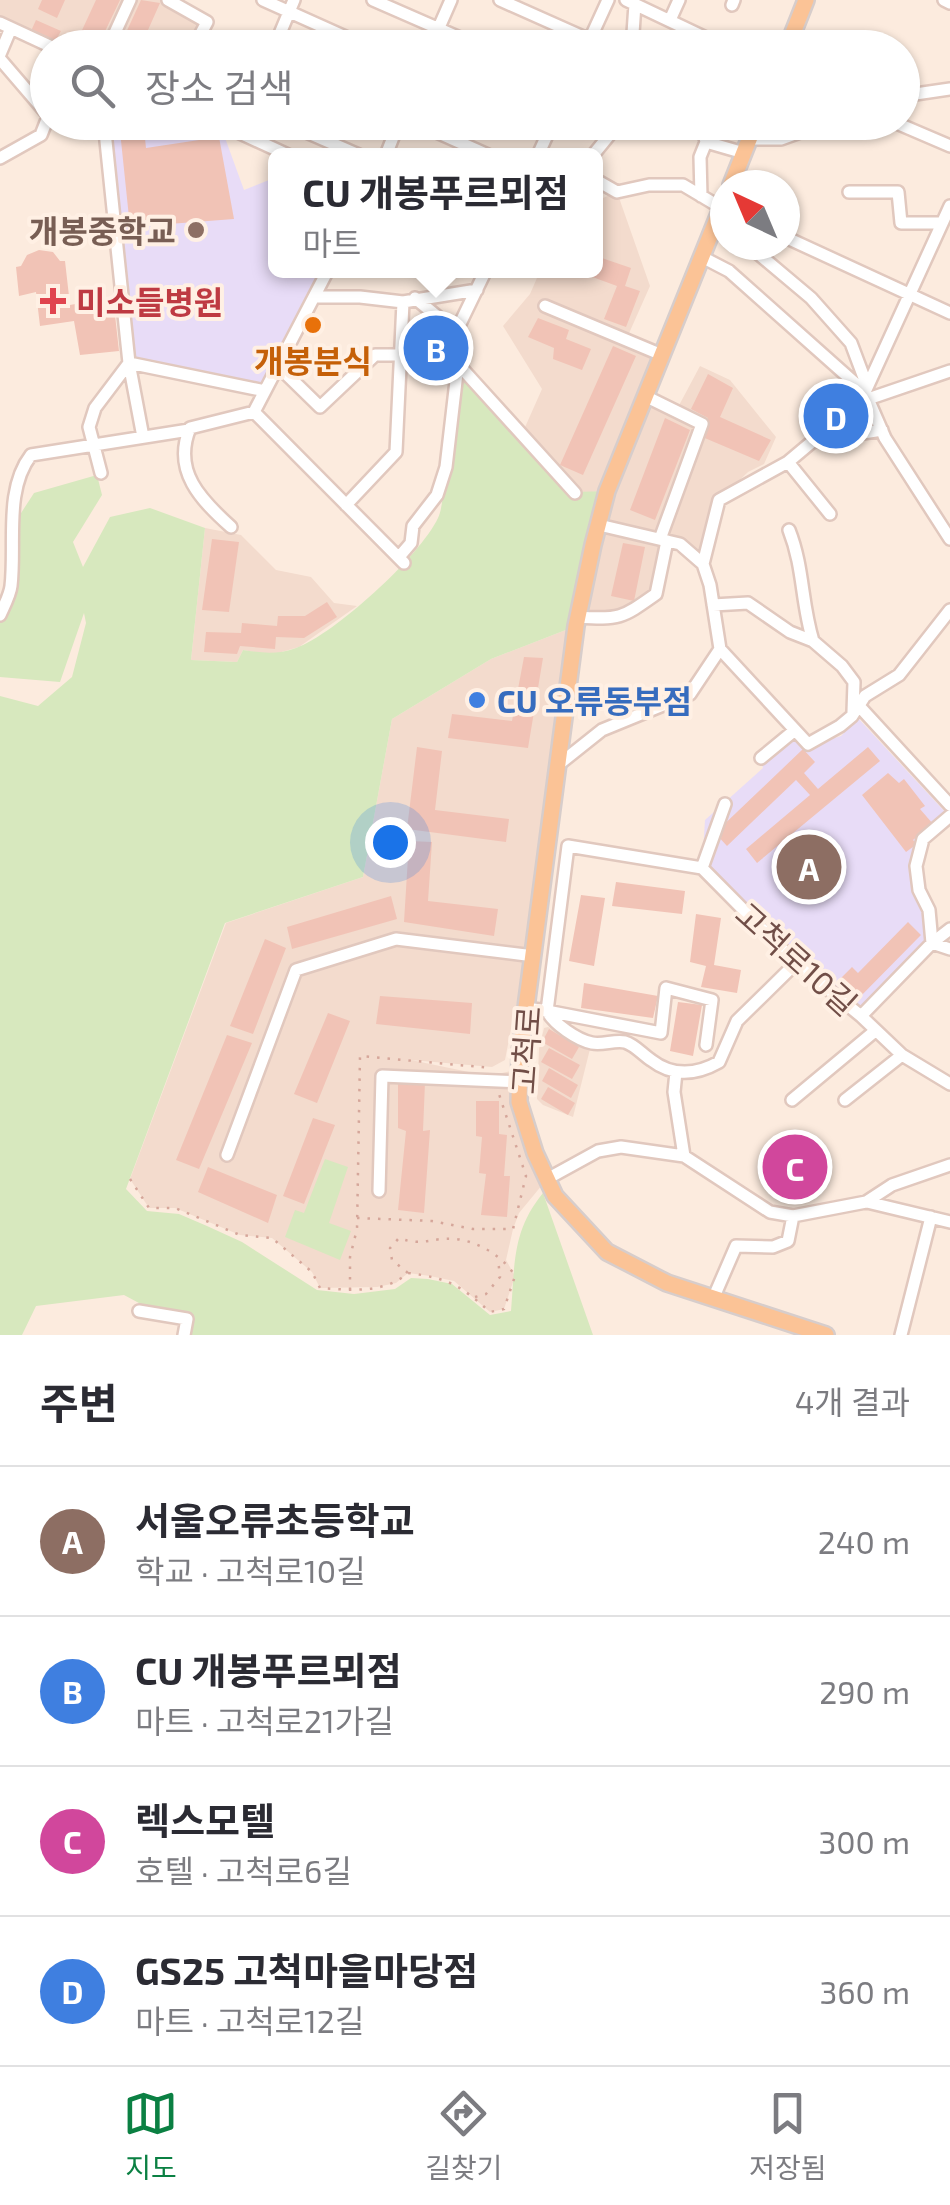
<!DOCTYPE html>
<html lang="ko">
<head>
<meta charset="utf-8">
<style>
  body { margin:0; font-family:"Exo 2","Noto Sans KR",sans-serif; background:#f7f7f7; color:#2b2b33 }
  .compass { position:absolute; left:710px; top:170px; width:90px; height:90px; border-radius:50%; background:#fff; box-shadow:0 2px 8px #0004; rotate:316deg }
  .you { position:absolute; left:390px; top:842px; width:35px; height:35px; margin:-25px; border:8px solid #fff; border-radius:50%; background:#1a73e8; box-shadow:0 0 0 15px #1a73e833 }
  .badge { display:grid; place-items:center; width:65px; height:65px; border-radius:50%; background:#0b8043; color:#fff; font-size:32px; font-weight:700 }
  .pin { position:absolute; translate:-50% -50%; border:5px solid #fff; box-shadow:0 2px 10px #0006 }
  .popup { position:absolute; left:268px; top:148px; width:335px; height:130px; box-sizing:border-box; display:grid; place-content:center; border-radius:15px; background:#fff; filter:drop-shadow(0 2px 8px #0005); font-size:32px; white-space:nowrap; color:#7c7c81 }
  .popup b { font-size:38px; color:#2b2b33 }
  .popup::after { content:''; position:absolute; left:50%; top:100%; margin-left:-20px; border:20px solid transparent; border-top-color:#fff }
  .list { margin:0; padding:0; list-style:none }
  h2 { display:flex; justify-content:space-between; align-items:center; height:130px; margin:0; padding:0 40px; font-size:42px }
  h2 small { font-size:32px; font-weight:400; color:#7c7c81 }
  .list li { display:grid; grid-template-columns:65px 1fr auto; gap:30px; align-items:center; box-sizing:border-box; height:150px; padding:0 40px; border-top:2px solid #e1e1e2 }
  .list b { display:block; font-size:38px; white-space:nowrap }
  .list p { margin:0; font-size:32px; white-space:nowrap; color:#7c7c81 }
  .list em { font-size:32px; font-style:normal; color:#7c7c81 }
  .icon { flex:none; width:55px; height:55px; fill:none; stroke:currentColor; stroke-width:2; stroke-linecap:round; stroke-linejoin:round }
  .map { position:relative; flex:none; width:950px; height:1335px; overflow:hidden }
  .search { position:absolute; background:#fff; box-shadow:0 2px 8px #0004; left:30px; right:30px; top:30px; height:110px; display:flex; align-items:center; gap:25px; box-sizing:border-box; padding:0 35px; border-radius:55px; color:#7c7c81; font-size:38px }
  .sheet { height:730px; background:#fff }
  nav { display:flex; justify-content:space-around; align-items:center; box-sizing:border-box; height:140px; border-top:2px solid #e1e1e2; background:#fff; font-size:28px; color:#7c7c81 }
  nav a { display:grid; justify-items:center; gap:5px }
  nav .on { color:#0b8043 }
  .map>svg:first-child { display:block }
</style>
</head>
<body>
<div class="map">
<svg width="950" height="1335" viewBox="0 0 950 1335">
  <rect width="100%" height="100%" fill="#fcebde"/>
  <path fill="#f3dbcd" d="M0,0H168L207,22L201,48L54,47L0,23Z
    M617,192L650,286L626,340L662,355L645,396L676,411L700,366L730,380L776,437L764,464L748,472L719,500L703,564L667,541L656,594L628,613L578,617L606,491L575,493L522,434L542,389L503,326L530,294L540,271L596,270V201Z
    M205,528L241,535L276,570L311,577L334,603L357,606L299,647L271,655L243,650L237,662L191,660Z
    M576,626L537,932L514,1013L505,1060L492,1067L411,1060L488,1076L520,1069L519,1102L547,1179L519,1213L513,1229L506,1260L515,1276L504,1309L490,1312L454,1281L430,1276L408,1273L396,1283L377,1287L320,1288L312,1272L272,1238L240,1235L175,1208H149L130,1179L226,923L363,877L392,719L491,659Z
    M548,1027L590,1049L573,1117L543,1105L537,1099L539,1049L544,1028Z"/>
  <path fill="#e8dcf7" d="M104,123H216L220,124L244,190L274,178L276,270L323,271L265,391L129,363Z
    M858,718L947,814L923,839L916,866L929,910L937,922L932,943L857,1017L702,868L705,820L763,768L761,761L793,734L807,747L841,736Z"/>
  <path fill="#d7e8be" d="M458,364L575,492L607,491L576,626L491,659L392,719L363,877L225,923L126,1189L147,1211L179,1214L207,1226L242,1242L317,1290L354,1294L395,1289L411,1278L428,1279L452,1284L490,1315L511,1311C515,1263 512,1231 543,1193L593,1335H190L191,1317L152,1310L124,1295L36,1306L22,1335H0V696L38,706L72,677L86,623L84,613L60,682L0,677V608L18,573L12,527L34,493L97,475L102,495L73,542L83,567L110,517L150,508L205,528L191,660L237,662L243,650C262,653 277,655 296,648C335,634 420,556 438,518C442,510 442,497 445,488C454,447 455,406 458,364Z
    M325,1159L348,1167L329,1223L351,1231L340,1260L285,1237L295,1210L304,1213Z"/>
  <path fill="#f1c3b6" d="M42,0H65L57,18L38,9Z
    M96,0H120L97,48H91L77,41Z
    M141,0L160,3L140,48H119Z
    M36,20L61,31L55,42L31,31Z
    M144,129L146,148L219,137L234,219L130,227L120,131Z
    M39,250L53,252L60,261H65L70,305L113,297L119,351L80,355L74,321L40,326L36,292L19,296L16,267L21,266L27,255Z
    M596,256L631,268L625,286L640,291L626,327L604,319L617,286L576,271L596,270Z
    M538,318L569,330L566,339L591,349L582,370L553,359L554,348L528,337Z
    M613,346L636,356L583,475L560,465Z
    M708,374L733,388L720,417L771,440L759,461L700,436L708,418L691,409Z
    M665,418L690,430L655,520L630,510Z
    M212,539L239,542L229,612L202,610Z
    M623,543L645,547L634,601L611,596Z
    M327,602L337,617L304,638L276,637L275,649L240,646L237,654L204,652L206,632L241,633L242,623L277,626L278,616H305Z
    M524,657L543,658L528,748L448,738L452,714L512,721Z
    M417,747L442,751L435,810L509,819L506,842L407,829Z
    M868,747L880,761L757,863L746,849L810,795L796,780L727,846L715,833L803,749L815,762L804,773L818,789Z
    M888,773L899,783L904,779L925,806L920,809L933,824L913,840L917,844L906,852L862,795Z
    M409,841L432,842L428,901L498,909L494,936L404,922Z
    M616,882L685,891L682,914L612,906Z
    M581,895L605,898L594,966L569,961Z
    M391,896L397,919L292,949L287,927Z
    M696,914L721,918L714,965L741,970L737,993L701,987L706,966L690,962Z
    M908,922L921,935L852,1005L839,992L845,986L839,980L852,967L858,973Z
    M265,939L286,948L253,1034L230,1026Z
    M584,983L658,996L653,1018L581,1008Z
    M380,996L472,1003L470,1034L376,1024Z
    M678,1002L702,1005L693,1056L670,1051Z
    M328,1013L350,1021L317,1103L294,1094Z
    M549,1029L579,1047L572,1059L542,1042Z
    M227,1035L252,1043L199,1169L176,1160Z
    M549,1048L580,1065L572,1079L541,1062Z
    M549,1068L578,1085L571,1098L542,1081Z
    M425,1082L423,1131L430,1130L424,1213L398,1210L406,1131L398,1128V1084Z
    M548,1087L575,1103L568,1115L541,1099Z
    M476,1101H499V1134L507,1135L504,1176H510L507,1217L481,1215L486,1174L479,1173L482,1137L476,1136Z
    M313,1118L335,1125L304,1204L283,1196Z
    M208,1167L277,1195L268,1223L198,1192Z"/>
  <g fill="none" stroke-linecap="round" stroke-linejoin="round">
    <g stroke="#e1c8be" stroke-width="16">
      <path id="minor" d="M168,0L207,22L198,39L201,48
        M263,0L370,48
        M373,0L483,48
        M500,0L590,40
        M626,0L727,48
        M944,0L950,3
        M732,5L734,0
        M670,20L679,0
        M0,23L54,48
        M108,48L130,0
        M274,48L294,0
        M430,48L451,0
        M586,48L608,0
        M632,48L635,4
        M0,54L11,28
        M0,59L48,115
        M902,96L950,89
        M104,122L129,363L265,391
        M216,122L288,155
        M283,122L359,155
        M414,122L488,155
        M701,122L706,142L744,153
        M894,122L950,146
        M750,139H781L828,122
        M386,155L399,122
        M538,155L553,122
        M593,155L620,122
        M0,158L41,135L48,117
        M596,180L617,192L649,185H683L725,210
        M849,192H898L901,223H942
        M701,196L700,157L706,142
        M785,237L950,313
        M748,245L811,298L851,343L866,383
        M702,257L729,271L865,392L885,438L950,539
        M314,297H360L403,302L477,290
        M415,298L456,332
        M545,306L662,355
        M129,363L143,437
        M458,364L575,493
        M278,366L320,407L375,355H402
        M865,392L950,206
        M645,396L702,424L660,539
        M868,399L950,371
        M254,412L404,563
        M788,462L830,514
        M101,473L89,427L95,408L129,363
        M346,505L396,452L403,302
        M599,525L680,544L703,564L710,585L720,649L795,730
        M231,527C201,500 172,471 190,428L254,412L328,270
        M789,530C804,568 801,602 813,641
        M399,557L411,543L413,526L437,495L446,467L458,364L456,332L486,270
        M703,564L719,500L788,462L813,441L882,430
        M713,605L748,603L790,632L813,641L842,666L854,682L853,712
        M0,615C4,606 10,595 11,586C16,544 4,490 31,455L189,430
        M578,617C620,620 622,618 656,594L667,541
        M859,706L950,805
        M761,758L795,730L808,744L840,726L852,716L865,696L899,675L950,610
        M558,765L602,730L690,694L720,649
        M950,816L923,839L916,866L919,890L929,910L932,943L950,949
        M702,868L568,846L547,1011L661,1033L666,988L712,1000L706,1045
        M702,868L796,963L861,1016L902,1055L950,1084
        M702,868L725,804
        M526,1008L547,1011C554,1024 577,1040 592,1043C603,1045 614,1040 625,1042C635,1045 642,1054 651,1060C673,1077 696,1075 719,1062L737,1021L796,963
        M861,1016L932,943L950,929
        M676,1072L674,1092L684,1156
        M792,1100L875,1031
        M845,1100L902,1055
        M227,1155L296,970L396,939L534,956
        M547,1179L598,1151L621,1147L684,1156L770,1212L793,1216L866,1202L892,1185L950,1165
        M379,1191L382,1076L519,1082
        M867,1202L950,1222
        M713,1299L736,1246L773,1247L788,1241L793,1216
        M139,1311L187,1319L184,1335
        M901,1335L931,1217"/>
    </g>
    <g stroke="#d7cdcb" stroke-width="20">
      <path id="major" d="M787,48L806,0
        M731,185L756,122
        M725,199L607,491L593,545L576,626L520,1053L519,1102L535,1153L555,1196L607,1252L667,1283L826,1335"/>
    </g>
    <path stroke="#d5a69a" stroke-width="2.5" stroke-dasharray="2.5 8" stroke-linecap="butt" d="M130,1179L149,1208H175L240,1235L272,1238L312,1272L320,1288C350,1290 384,1294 408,1273C448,1278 460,1285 490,1312L504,1309L515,1276C504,1257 478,1241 455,1239C431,1237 423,1247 399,1238L390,1248L392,1260L408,1273
      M357,1218L432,1221L473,1229H513L526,1176L498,1091
      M350,1290V1257L357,1229L360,1056L492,1068
      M475,1297L486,1294L500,1277L498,1259"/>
    <use href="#minor" stroke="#fff" stroke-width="11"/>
    <use href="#major" stroke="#fbc396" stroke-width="15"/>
  </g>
  <circle fill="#8d6e63" stroke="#fff0e4" stroke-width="4" cx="196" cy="230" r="10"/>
  <path fill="#e0444e" stroke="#fff0e4" stroke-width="4" d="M48 286h10v10h10v10h-10v10h-10v-10h-10v-10h10z"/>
  <circle fill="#e8710a" stroke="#fff0e4" stroke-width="4" cx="313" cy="325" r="10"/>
  <circle fill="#3f7fe0" stroke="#fff0e4" stroke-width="4" cx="477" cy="700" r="10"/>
  <g text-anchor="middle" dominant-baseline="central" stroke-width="8" stroke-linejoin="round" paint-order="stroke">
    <g font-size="32" font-weight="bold" fill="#785e54" stroke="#fff0e4" text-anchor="end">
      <text x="176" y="230">개봉중학교</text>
    </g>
    <g font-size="32" font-weight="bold" fill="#be3a42" stroke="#fff0e4" text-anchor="start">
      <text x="76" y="301">미소들병원</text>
    </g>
    <g font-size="32" font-weight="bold" fill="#c56008" stroke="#fff0e4">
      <text x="313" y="360">개봉분식</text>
    </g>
    <g font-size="32" font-weight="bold" fill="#366cbe" stroke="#fff0e4" text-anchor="start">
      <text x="497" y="700">CU 오류동부점</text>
    </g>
    <g font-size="32" fill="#714e47" stroke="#fff0e4">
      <text transform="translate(797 958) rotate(42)">고척로10길</text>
      <text transform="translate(525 1050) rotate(-86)">고척로</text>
    </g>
  </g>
</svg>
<svg class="compass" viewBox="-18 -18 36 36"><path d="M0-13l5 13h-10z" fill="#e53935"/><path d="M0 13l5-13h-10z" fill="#7c7c81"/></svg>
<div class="you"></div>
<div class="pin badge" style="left:809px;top:867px;background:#8d6e63">A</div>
<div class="pin badge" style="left:436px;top:348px;background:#3f7fe0">B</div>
<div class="popup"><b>CU 개봉푸르뫼점</b>마트</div>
<div class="pin badge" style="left:795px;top:1167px;background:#d1479c">C</div>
<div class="pin badge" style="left:836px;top:416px;background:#3f7fe0">D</div>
<div class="search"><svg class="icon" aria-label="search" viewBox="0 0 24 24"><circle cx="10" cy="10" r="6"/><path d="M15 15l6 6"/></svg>장소 검색</div>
</div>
<section class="sheet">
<h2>주변<small>4개 결과</small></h2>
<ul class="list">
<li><span class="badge" style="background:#8d6e63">A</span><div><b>서울오류초등학교</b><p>학교 · 고척로10길</p></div><em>240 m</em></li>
<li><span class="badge" style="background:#3f7fe0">B</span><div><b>CU 개봉푸르뫼점</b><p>마트 · 고척로21가길</p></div><em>290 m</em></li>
<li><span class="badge" style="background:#d1479c">C</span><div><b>렉스모텔</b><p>호텔 · 고척로6길</p></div><em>300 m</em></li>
<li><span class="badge" style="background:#3f7fe0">D</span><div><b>GS25 고척마을마당점</b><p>마트 · 고척로12길</p></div><em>360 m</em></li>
</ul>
</section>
<nav>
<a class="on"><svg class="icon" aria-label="map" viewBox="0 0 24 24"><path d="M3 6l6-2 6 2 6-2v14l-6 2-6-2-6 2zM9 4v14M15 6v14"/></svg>지도</a>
<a><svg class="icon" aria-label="directions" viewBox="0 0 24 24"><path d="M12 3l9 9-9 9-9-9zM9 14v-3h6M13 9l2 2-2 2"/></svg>길찾기</a>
<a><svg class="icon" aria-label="saved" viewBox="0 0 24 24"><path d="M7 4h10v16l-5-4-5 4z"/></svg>저장됨</a>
</nav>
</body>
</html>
